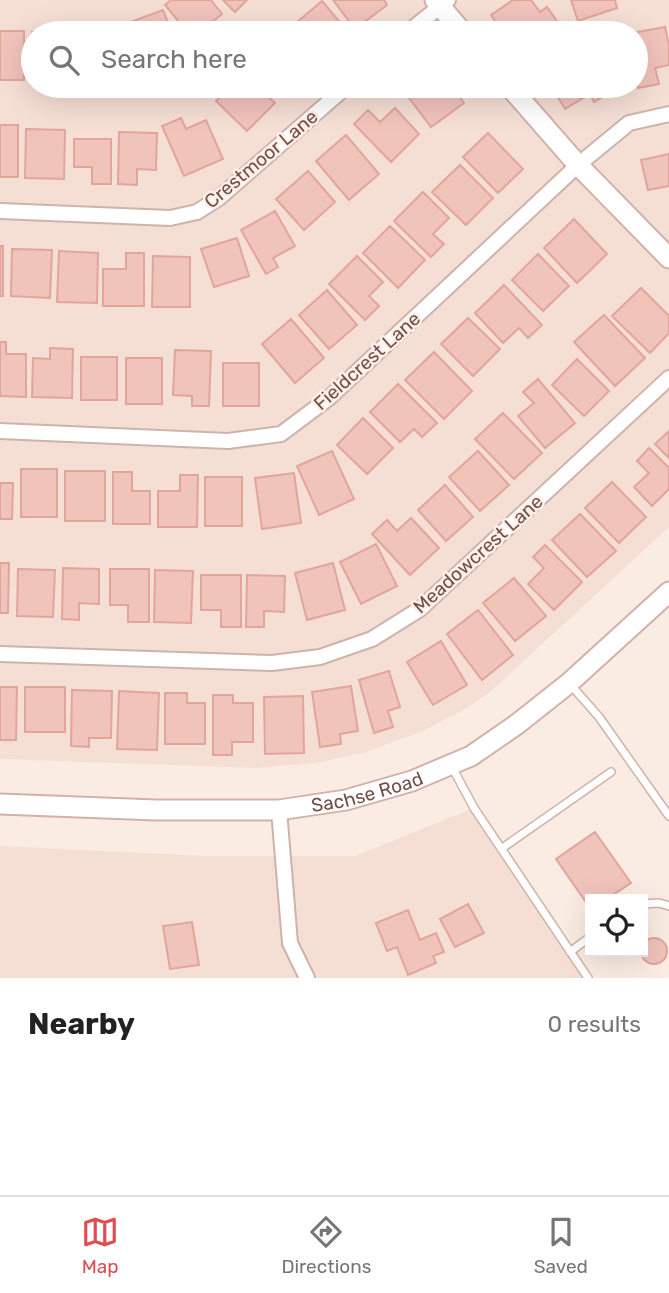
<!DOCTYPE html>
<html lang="en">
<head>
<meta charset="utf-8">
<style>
  body { margin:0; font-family:Rubik,sans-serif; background:#f2f2f2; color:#222 }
  .controls { position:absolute; right:21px; bottom:21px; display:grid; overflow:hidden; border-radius:0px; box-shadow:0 7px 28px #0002 }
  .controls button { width:63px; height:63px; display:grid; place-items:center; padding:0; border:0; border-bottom:2px solid #e0e0e0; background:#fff; color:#222; font:35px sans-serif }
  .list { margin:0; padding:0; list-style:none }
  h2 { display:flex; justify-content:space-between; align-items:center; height:91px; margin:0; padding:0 28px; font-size:30px }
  h2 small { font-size:23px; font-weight:400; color:#767676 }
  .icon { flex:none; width:38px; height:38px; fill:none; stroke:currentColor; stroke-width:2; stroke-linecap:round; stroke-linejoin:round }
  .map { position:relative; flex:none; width:669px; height:978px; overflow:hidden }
  .search { position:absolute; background:#fff; box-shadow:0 7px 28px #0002; left:21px; right:21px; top:21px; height:77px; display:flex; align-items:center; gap:18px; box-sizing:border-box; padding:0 24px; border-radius:38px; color:#767676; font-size:26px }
  .sheet { height:217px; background:#fff }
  nav { display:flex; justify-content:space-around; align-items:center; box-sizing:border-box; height:98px; border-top:2px solid #e0e0e0; background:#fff; font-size:19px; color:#767676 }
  nav a { display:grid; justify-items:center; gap:4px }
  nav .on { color:#e14c50 }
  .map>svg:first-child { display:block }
</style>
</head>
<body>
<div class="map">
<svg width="669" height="978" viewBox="0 0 669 978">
  <rect width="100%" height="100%" fill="#fbece3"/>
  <path fill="#f5ded4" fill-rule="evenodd" d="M0,0H669V527L490,692L467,708L423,731L366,752L317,763L257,768L0,759ZM33,33H636V86H33Z
    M474,808L591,978H0V846L205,856H355Z"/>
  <path fill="#f0c3bb" stroke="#e2a59c" stroke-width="2" d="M171,0H211L222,14L198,33H188L165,5Z
    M223,0H247L235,12Z
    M333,0H384L387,5L355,29Z
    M513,0H531L540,12L547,7L559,24L545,33H503L491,15Z
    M571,0H615L617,8L578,21Z
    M322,1L349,33H292L289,29Z
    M163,10L172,33H128L125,24Z
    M665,27L669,45V65L655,68L659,84L638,88L636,76V33H632Z
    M0,31H24V80H0Z
    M32,32H71L33,33V79H31Z
    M231,86H257L275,103L247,131L216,101Z
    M400,86H451L464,103L431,127Z
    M551,86H607L611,92L594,102L590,94L565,109Z
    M395,108L419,134L391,162L354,124L368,110L380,122Z
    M181,118L186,129L206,120L223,159L184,176L162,126Z
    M0,125H18V177H0Z
    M26,129L65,130L64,179L25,178Z
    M119,132L157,133L156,170L137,169V185L118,184Z
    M488,133L523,169L498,193L463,157Z
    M346,135L379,174L349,200L316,161Z
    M74,139H111V184H92V167H74Z
    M669,154V186L648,190L641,160Z
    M460,165L493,198L466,225L432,192Z
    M308,171L335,202L304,230L276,199Z
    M423,192L449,218L433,234L444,244L431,257L394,221Z
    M275,211L295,246L273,258L278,267L266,274L241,230Z
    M574,219L607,254L577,283L544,248Z
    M390,226L425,260L398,288L363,253Z
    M237,238L249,276L214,287L201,249Z
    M0,246H3V296H0Z
    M12,249L52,250L50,298L11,296Z
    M59,251L98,253L97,303L57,302Z
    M126,253H144V306H103V269H126Z
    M538,254L569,286L543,311L512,280Z
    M153,256L190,257V307H152Z
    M357,256L383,282L369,296L379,306L365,320L329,284Z
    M504,285L542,325L528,338L519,328L503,343L475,313Z
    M641,288L669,316V333L650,353L612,316Z
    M327,290L357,325L329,349L299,315Z
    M604,315L645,358L615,386L574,342Z
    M468,318L500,349L473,376L441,344Z
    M291,319L324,358L295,383L262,344Z
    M0,342H6V354H26V397L0,396Z
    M50,348L73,349L72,398L32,397L33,358L50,359Z
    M175,350L211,351L209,406H192V396L173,395Z
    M434,352L472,391L444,419L405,380Z
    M81,357H117V400H81Z
    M126,358H162V404H126Z
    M577,359L609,391L584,416L552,385Z
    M223,363H259V406H223Z
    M538,379L575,423L545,448L518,416L534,403L523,392Z
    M398,384L437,423L422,437L414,429L400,442L370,412Z
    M503,413L542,453L514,479L475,439Z
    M363,418L393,448L367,474L337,445Z
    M669,431V458L655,444Z
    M649,448L669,468V489L652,506L634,487L649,473L637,461Z
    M332,451L354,499L319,515L297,466Z
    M478,451L509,485L480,511L449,477Z
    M21,469H57V517H21Z
    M65,471H105V521H65Z
    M113,472H132V491H150V524H113Z
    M294,473L301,523L262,529L255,478Z
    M180,475H198L197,527H158V491H180Z
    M205,477H242V526H205Z
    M612,482L646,517L619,543L585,508Z
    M0,483H13L12,519H0Z
    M445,485L473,517L446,541L418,510Z
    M580,514L616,551L587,577L552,540Z
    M411,518L439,548L410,575L372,534L387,520L397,531Z
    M376,544L397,586L361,604L340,562Z
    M545,545L582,582L554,610L528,584L544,568L533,557Z
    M0,563H9L8,613H0Z
    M333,563L345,610L307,620L295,573Z
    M63,568L99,569V604L79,603V620L62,619Z
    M18,569L55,570L53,617L17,616Z
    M110,569H149V622H128V605H110Z
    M155,570L193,571L191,623L154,622Z
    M201,575H241V627H221V610H201Z
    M247,575L285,576L284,612L264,611V627H246Z
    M514,578L546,616L515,641L483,603Z
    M478,610L513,655L482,680L447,634Z
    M441,641L467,685L433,705L407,662Z
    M389,671L400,707L388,711L393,727L374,733L359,680Z
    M351,686L358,731L340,734L341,744L320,747L312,692Z
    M0,687H17L16,740H0Z
    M25,687H65V732H25Z
    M72,690L112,691L111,738H89V747L71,746Z
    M119,691L159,693L157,750L117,749Z
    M165,693H187V703H205V744H165Z
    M213,695H233V703H253V742H232V755H213Z
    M303,696L304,753L265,754L264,697Z
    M595,832L631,883L607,899H590V908L556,859Z
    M468,904L484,933L455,947L440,919Z
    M408,910L420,940L436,933L444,952L433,956L436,963L408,975L397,947L387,951L376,923Z
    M192,922L199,965L170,969L163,926Z
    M641 951a13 13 0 1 1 26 0a13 13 0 1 1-26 0Z"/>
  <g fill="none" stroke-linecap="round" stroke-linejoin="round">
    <g stroke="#ceb3ad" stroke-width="10">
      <path id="lane" d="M570,684L599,717L669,816
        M451,765L474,808L588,978
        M501,849L611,772
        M643,904L659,903L669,906
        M570,952L590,937"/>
    </g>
    <g stroke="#ceb3ad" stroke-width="18">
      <path id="street" d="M407,33L448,0
        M0,211L170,218L197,212L219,198L347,86
        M0,431L228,441L281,434L329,398L578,165L629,123L669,114
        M0,654L272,663L320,657L372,639L420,609L669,378
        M279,810L290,943L307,978"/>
    </g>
    <g stroke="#d1b1aa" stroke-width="23">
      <g id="secondary">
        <path d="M435,0L463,33"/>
        <path d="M509,86L578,165L669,258"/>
        <path id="s1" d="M0,804L156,810H279L346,800L412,781L471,756L516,725L569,683L669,592"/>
      </g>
    </g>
    <use href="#lane" stroke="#fff" stroke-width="7"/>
    <use href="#street" stroke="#fff" stroke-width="14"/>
    <use href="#secondary" stroke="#fff" stroke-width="19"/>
  </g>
  <g text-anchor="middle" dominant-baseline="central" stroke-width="5" stroke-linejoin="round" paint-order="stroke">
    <g font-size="19" fill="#724e4a" stroke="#fef0e9">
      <text transform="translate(261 159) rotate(-40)">Crestmoor Lane</text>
      <text transform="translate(367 361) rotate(-42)">Fieldcrest Lane</text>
      <text transform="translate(478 554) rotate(-42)">Meadowcrest Lane</text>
      <text stroke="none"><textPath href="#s1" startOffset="369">Sachse Road</textPath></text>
    </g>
  </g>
</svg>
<div class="controls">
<button><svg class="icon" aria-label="locate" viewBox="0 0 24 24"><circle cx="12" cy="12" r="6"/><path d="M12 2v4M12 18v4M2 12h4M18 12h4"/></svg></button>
</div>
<div class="search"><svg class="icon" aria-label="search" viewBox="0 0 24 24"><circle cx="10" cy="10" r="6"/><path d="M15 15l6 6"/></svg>Search here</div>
</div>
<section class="sheet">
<h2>Nearby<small>0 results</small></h2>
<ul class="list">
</ul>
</section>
<nav>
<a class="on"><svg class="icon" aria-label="map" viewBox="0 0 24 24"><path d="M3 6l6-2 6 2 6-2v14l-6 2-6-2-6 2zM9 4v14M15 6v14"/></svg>Map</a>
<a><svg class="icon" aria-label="directions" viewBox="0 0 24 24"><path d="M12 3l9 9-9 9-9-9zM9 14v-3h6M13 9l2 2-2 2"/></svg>Directions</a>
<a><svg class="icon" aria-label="saved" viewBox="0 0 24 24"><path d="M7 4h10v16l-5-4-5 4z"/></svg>Saved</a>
</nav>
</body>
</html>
